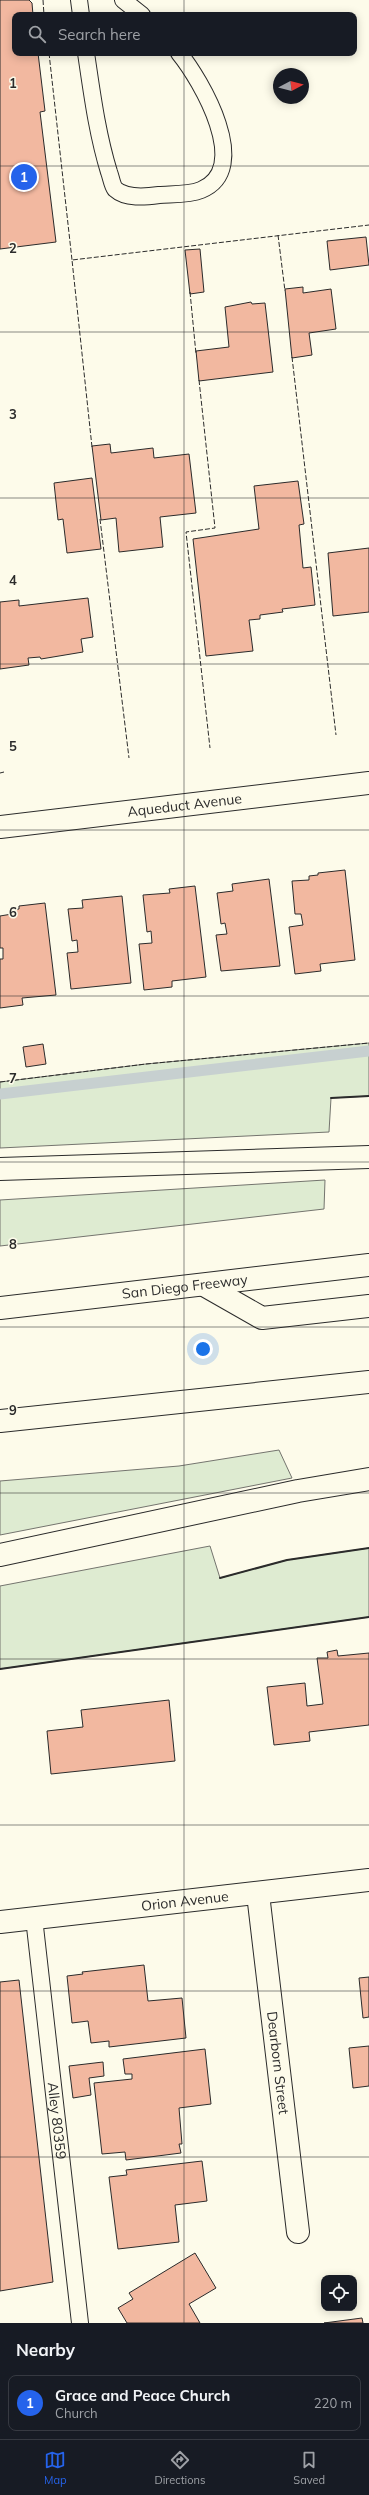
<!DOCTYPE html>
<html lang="en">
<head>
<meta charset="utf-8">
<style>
  body { margin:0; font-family:Mulish,sans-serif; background:#242831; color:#f1f3f6 }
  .controls { position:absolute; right:12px; bottom:12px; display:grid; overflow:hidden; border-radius:8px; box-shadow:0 2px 10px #0003 }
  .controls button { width:36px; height:36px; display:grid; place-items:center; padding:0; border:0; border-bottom:1px solid #363941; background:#171b24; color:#f1f3f6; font:20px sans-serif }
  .compass { position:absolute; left:273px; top:68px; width:36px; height:36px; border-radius:50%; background:#171b24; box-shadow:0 2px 10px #0003; rotate:83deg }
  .you { position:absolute; left:203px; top:1349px; width:14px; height:14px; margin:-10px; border:3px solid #fff; border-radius:50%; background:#1a73e8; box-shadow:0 0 0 6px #1a73e833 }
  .badge { display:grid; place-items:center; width:26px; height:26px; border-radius:50%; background:#2563eb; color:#fff; font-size:13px; font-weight:700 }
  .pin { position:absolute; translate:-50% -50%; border:2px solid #fff; box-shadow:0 1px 4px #0006 }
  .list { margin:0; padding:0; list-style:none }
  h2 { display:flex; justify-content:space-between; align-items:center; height:52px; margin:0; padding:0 16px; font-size:17px }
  h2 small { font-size:13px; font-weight:400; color:#9ea1a6 }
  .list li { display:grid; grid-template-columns:26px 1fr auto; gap:12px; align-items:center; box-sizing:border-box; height:56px; margin:0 8px 8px; padding:0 8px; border:1px solid #363941; border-radius:8px }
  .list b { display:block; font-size:15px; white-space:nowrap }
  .list p { margin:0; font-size:13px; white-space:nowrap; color:#9ea1a6 }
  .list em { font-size:13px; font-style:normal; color:#9ea1a6 }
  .icon { flex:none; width:22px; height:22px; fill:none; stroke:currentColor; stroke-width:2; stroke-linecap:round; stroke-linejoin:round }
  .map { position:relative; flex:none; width:369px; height:2323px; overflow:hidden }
  .search { position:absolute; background:#171b24; box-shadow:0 2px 10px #0003; left:12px; right:12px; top:12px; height:44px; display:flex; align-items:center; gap:10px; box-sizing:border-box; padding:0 14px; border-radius:8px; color:#9ea1a6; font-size:15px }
  .sheet { height:116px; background:#171b24 }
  nav { display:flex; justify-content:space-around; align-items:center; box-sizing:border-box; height:56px; border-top:1px solid #363941; background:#171b24; font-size:11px; color:#9ea1a6 }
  nav a { display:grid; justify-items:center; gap:2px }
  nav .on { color:#2563eb }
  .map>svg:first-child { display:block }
</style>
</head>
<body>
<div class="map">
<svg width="369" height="2323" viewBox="0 0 369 2323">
  <rect width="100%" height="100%" fill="#fdfbea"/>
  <path fill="#deebd1" stroke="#74746e" d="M369,1043V1096L331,1098L329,1132L0,1148V1082L146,1064Z
    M325,1180L324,1209L0,1246V1200Z
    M279,1450L292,1478L0,1535V1481L179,1466Z
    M210,1546L220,1578L287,1560L369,1548V1617L0,1669V1586Z"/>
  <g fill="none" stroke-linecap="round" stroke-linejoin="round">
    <path stroke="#c7d0d0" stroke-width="11" d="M0,1094L369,1051"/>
  </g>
  <path fill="#f2b8a0" stroke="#2b2b2b" d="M0,0H29L32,3L33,15H15V53H38L45,111L40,112L56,242L0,249Z
    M366,237L369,265L330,270L327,241Z
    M200,249L204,292L190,294L185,250Z
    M303,287V293L331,289L336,329L309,333L312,355L292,358L285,289Z
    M251,302L252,304L265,303L273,372L199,381L196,351L229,347L225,307Z
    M110,444L111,453L153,448L154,458L189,454L196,513L160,517L163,547L119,552L116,518L101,520L92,446Z
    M92,478L101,549L67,553L63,519L58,520L54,483Z
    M298,481L304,524L299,525L303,568L311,567L315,605L282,609L283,612L260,615V619L249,620L253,651L206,656L193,539L259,529L254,486Z
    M369,548V612L333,616L328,553Z
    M88,598L93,637L81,639L83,652L41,659L40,657L28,658L29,665L0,669V602L19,600V606Z
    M345,870L355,960L320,964L321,971L295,974L289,927L303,925L301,914H295L292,881L309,880V876L318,875V873Z
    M269,879L280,966L221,971L216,935L227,934L225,923L221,924L217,893L233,891L232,884Z
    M195,886L206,977L172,981V987L144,990L139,944L152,943L151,931L147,932L143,895L170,893L169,889Z
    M122,896L131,983L71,989L67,953L78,952L77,940L72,941L68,909L83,908L82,900Z
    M45,903L56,995L22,998L23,1005L0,1008V959H3V948H0V916L12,914L11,910L19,909V906Z
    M43,1044L46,1064L26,1067L23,1047Z
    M337,1650L338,1656L369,1653V1725L309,1732L310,1741L274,1745L267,1687L305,1683L307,1706L323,1704L317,1658H328L327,1652Z
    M169,1700L175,1761L51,1774L47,1731L83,1727L81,1710Z
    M144,1965L148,2001L182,1998L186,2038L109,2047V2041L91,2043L88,2021L72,2023L67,1976L83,1974L82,1972Z
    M369,1977V2017L363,2018L359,1978Z
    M19,1980L53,2282L0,2291V1982Z
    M369,2046V2086L353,2088L349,2048Z
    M205,2049L211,2104L179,2108L182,2144H179L181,2153L126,2160L125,2152L102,2154L94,2083L132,2079V2074H125L123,2059Z
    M103,2062L104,2076L89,2078L91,2095L73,2098L69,2066Z
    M202,2161L207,2201L175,2205L179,2242L118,2249L109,2177L127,2175L126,2170Z
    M195,2253L216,2288L189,2304L200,2323H127L118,2308L133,2299L129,2293Z
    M362,2318L363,2323H324Z"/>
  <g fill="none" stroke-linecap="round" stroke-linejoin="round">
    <g stroke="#2b2b2b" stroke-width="18">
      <g id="service">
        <path d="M79,0L81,15"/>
        <path d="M123,0L142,15"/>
        <path d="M86,53C92,93 97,133 109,172C111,177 112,185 115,189C126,199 145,197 159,195C171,194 189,195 201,190C253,169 201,80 179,53"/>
        <path id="s1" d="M34,1918L80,2323"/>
      </g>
    </g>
    <g stroke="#2b2b2b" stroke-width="24">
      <g id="minor">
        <path id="s2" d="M0,827L369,783"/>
        <path id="s3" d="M258,1894L298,2232"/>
        <path id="s4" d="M0,1922L369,1880"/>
      </g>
    </g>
    <g stroke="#2b2b2b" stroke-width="24">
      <g id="motorway">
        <path d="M0,1169L369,1157"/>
        <path d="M204,1285L262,1318L369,1306"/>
        <path id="s5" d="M0,1308L369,1265"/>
        <path d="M0,1421L369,1382"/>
        <path d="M0,1555L298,1491L369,1479"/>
      </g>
    </g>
    <use href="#service" stroke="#fdfbea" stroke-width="16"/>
    <use href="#minor" stroke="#fdfbea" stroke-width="22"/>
    <use href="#motorway" stroke="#fdfbea" stroke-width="22"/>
    <path stroke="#2b2b2b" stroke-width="1" stroke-dasharray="5 2" stroke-linecap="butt" d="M43,0L44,15
      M49,53L72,260
      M278,235L285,291
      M190,292L196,354
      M292,357L336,735
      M199,380L215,528L186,532L210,748
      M92,447L72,260L369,225
      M100,519L129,758
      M0,773L4,772
      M0,1082L146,1064L369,1043"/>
    <path stroke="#2b2b2b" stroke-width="2" d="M331,1098L369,1096
      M220,1578L287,1560L369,1548
      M0,1669L369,1617"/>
  </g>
  <path fill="none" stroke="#2b2b2b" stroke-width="1" stroke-opacity="0.55" d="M184,0V15M184,53V2323M0,166H369M0,332H369M0,498H369M0,664H369M0,830H369M0,996H369M0,1162H369M0,1327H369M0,1493H369M0,1659H369M0,1825H369M0,1991H369M0,2157H369"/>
  <g text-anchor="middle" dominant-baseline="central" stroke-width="3" stroke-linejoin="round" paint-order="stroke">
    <g font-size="14" fill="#2b2b2b" stroke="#fdfbea">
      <text stroke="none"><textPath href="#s2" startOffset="186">Aqueduct Avenue</textPath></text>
      <text stroke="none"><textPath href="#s5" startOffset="186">San Diego Freeway</textPath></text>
      <text stroke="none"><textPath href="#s4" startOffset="186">Orion Avenue</textPath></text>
      <text stroke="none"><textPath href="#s3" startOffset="170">Dearborn Street</textPath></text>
      <text stroke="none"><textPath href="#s1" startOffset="204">Alley 80359</textPath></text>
    </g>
  </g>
  <g font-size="13" text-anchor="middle" font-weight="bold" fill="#2b2b2b" stroke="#fdfbea" stroke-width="3" stroke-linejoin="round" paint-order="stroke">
    <text x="13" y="88">1</text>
    <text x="13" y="253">2</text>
    <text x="13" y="419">3</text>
    <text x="13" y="585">4</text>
    <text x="13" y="751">5</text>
    <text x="13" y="917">6</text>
    <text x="13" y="1083">7</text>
    <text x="13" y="1249">8</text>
    <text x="13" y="1415">9</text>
  </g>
</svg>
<div class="controls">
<button><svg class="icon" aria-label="locate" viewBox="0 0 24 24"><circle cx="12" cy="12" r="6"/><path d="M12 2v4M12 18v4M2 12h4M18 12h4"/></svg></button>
</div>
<svg class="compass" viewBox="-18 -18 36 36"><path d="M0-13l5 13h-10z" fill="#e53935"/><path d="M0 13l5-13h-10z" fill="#9ea1a6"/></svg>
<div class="you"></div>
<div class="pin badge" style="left:24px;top:177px">1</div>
<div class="search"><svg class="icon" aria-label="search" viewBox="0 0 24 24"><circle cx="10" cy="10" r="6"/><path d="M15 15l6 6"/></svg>Search here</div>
</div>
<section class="sheet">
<h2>Nearby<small></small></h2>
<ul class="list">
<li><span class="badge">1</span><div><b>Grace and Peace Church</b><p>Church</p></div><em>220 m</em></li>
</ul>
</section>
<nav>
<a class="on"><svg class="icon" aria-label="map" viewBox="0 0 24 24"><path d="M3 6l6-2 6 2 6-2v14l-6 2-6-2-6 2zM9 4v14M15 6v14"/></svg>Map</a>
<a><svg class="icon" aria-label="directions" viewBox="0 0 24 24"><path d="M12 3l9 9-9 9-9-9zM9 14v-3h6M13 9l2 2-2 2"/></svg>Directions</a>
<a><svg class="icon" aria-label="saved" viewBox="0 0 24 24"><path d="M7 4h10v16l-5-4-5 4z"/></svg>Saved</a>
</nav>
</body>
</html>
